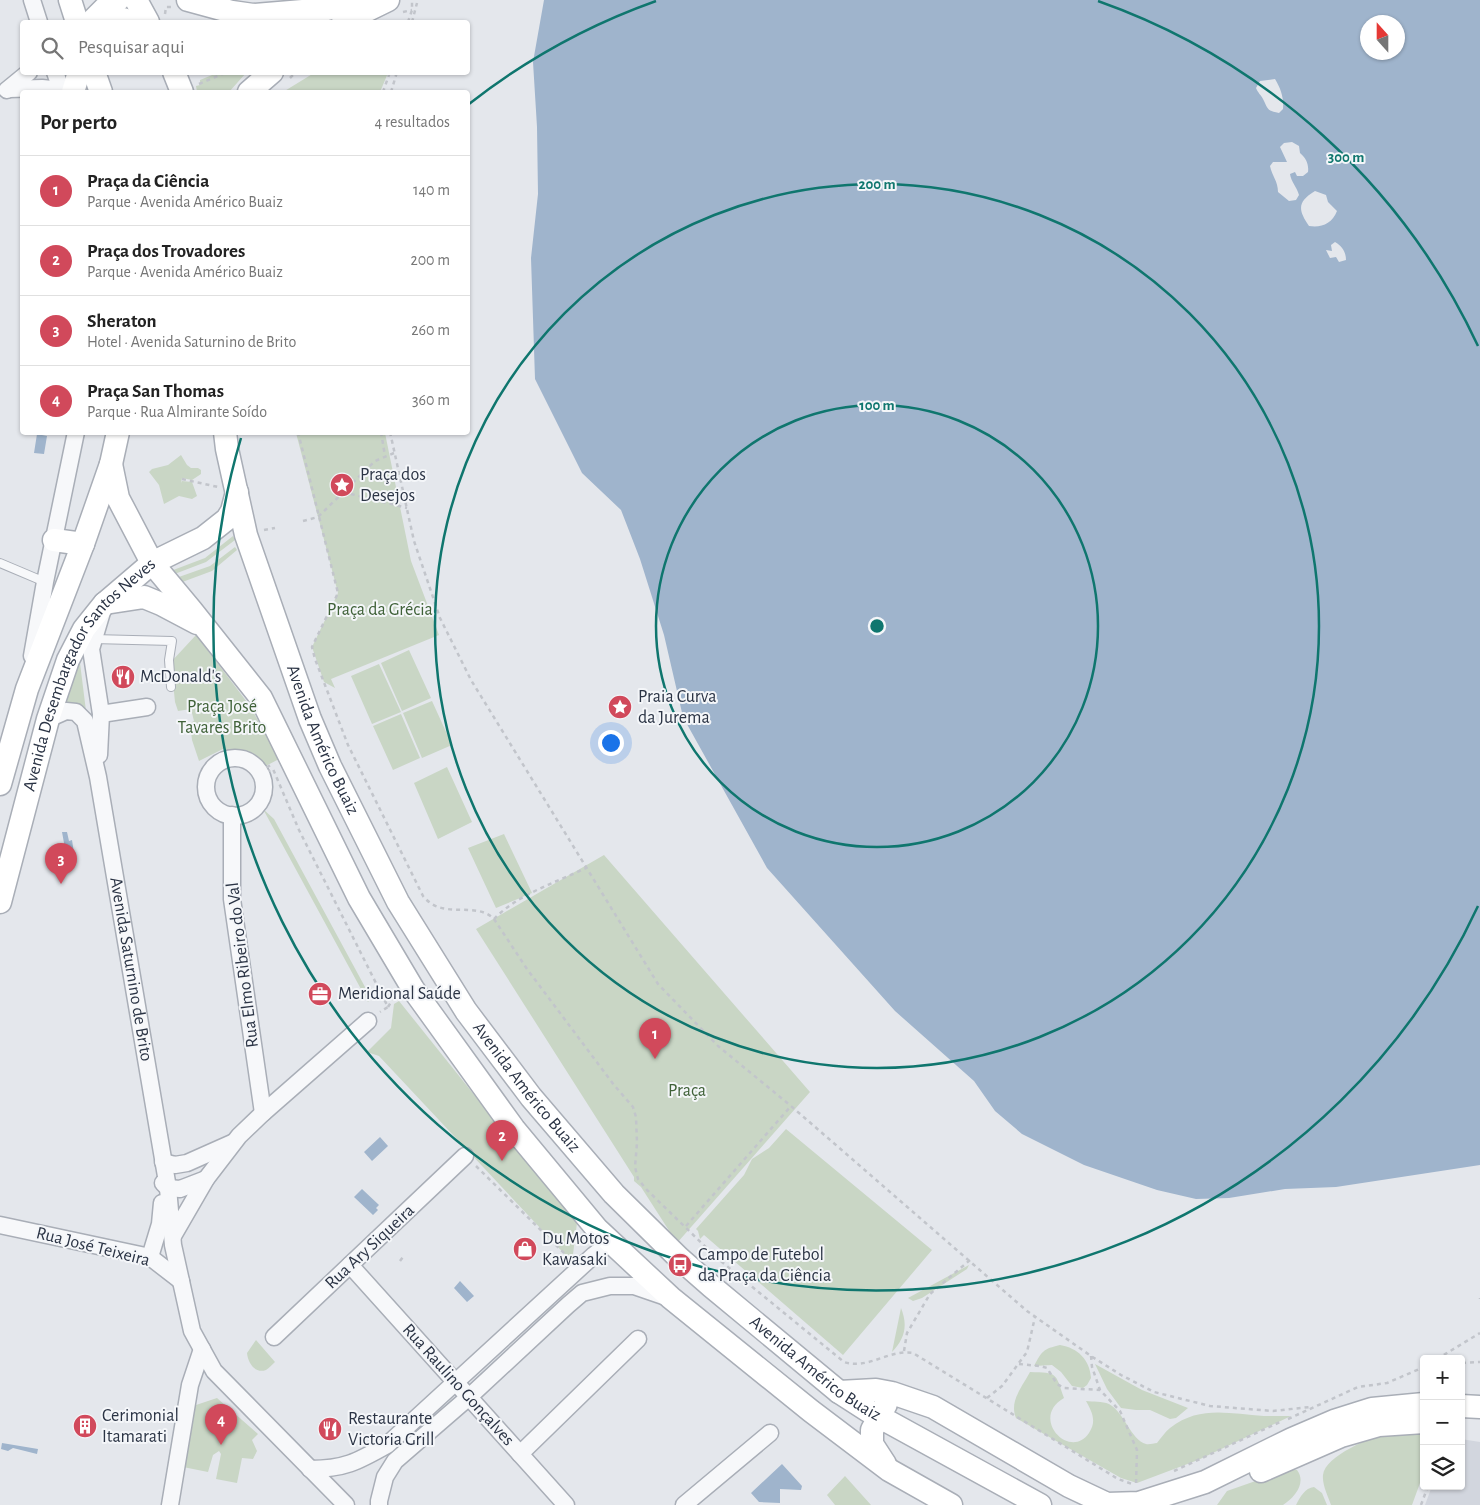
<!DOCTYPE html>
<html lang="pt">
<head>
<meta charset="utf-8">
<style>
  body { margin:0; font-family:"Alegreya Sans",sans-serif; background:#f2f2f2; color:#222 }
  .controls { position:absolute; right:15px; bottom:15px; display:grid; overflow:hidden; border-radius:5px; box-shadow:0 1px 4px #0004 }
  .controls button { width:45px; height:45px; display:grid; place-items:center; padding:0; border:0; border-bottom:1px solid #e0e0e0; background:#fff; color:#222; font:25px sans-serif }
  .compass { position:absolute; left:1360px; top:15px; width:45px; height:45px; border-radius:50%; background:#fff; box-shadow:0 1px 4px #0004; rotate:339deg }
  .you { position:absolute; left:610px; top:742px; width:18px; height:18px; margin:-12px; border:4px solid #fff; border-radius:50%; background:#1a73e8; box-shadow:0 0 0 8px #1a73e833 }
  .badge { display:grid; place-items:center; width:32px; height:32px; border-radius:50%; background:#d1495b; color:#fff; font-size:16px; font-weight:700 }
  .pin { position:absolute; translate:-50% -41px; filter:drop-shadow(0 1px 2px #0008) }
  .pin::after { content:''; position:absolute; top:26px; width:18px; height:15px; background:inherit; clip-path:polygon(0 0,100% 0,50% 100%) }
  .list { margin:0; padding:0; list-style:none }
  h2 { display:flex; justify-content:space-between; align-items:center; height:65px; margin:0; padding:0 20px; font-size:21px }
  h2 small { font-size:16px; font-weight:400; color:#767676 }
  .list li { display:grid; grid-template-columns:32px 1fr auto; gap:15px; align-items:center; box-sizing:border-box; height:70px; padding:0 20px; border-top:1px solid #e0e0e0 }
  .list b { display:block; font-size:19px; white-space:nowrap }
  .list p { margin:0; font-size:16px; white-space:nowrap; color:#767676 }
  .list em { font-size:16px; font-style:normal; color:#767676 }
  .icon { flex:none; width:28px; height:28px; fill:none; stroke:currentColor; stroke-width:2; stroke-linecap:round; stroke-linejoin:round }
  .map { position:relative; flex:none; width:1480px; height:1505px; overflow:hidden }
  .search { position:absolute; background:#fff; box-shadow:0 1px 4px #0004; left:20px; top:20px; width:450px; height:55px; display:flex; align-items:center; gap:12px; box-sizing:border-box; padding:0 18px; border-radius:5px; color:#767676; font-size:19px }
  .panel { position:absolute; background:#fff; box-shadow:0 1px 4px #0004; left:20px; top:90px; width:450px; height:345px; border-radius:5px }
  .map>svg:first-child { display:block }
</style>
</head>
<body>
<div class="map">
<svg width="1480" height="1505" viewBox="0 0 1480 1505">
  <rect width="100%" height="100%" fill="#e4e7ec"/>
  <path fill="#d2d6de" d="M1461,1439L1480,1442V1505H1425L1432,1486H1461Z"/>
  <path fill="#c9d6c5" d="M242,72L246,73L229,92H197L196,86L200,85V80L217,73Z
    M314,73V72L388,73L380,92H283Z
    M296,433H385L411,561L439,635L331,679L335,688L324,682L312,647L338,593Z
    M181,455L187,465L191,468H198L201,470V474L192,480L182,478L181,483L182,481L192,482L197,496L192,499L179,496L164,504L159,485L149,472L152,469L168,465Z
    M233,536L235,540L206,562L172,575L168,572L205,558Z
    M235,547L237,550L212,571L177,584L176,578L210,566Z
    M196,635L250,706L279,759L262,768L252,758L223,749L199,761L192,740L190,723L194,721L191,709L178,711L175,702L171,662Z
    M78,647L87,719L50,714Z
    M409,650L431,698L402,711L381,663Z
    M379,664L401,712L372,724L351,676Z
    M432,701L452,745L422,758L403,713Z
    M401,714L420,758L393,770L373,726Z
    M447,767L472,822L438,839L414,783Z
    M263,809L274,819L371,998L368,1002Z
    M504,834L532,893L496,908L468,848Z
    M604,855L810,1092L677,1243L641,1187L634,1181V1177L476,929Z
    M399,1001L577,1223L572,1262L379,1056L367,1052L391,1028L394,1004Z
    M786,1129L932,1250L843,1355L704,1235L700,1239L698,1231L696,1229L744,1175L752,1159L769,1148Z
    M969,1265L967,1269L922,1298L913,1301L908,1298Z
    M901,1308C908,1325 905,1339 892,1352Z
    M256,1340L275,1362C273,1364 269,1368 266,1370C255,1374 248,1363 247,1353Z
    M1060,1345C1078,1348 1090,1360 1091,1378L1087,1385L1083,1388L1072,1386L1061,1372L1052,1365L1034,1366C1042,1351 1043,1349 1060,1345Z
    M1095,1364L1142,1390L1188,1408L1176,1418L1170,1419L1150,1410H1136L1121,1408L1107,1389Z
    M1030,1372C1058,1373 1055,1372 1064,1398C1029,1418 1070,1461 1089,1433C1097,1421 1092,1412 1086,1401C1093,1402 1102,1401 1109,1404C1124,1412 1131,1440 1146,1444C1149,1445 1154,1443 1157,1443C1161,1438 1165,1432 1170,1428C1200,1405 1229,1414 1264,1416C1273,1416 1282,1416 1291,1416L1198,1460L1137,1483L1121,1478L1016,1418C1009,1401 1022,1387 1030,1372Z
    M217,1398L258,1434L252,1440L257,1451L253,1459L242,1458L237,1483L216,1479L221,1454L219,1451L213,1455L208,1472L183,1467L193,1406Z
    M1424,1433V1472L1412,1505H1331C1328,1496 1322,1485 1323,1475C1325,1456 1372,1436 1389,1434C1400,1433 1412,1433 1424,1433Z
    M1290,1469L1297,1470C1307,1483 1294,1498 1283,1505H1217L1227,1491Z
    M845,1476L871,1505H835L827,1495Z
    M1314,1487L1322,1493L1327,1505H1296C1300,1497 1305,1488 1314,1487Z"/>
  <path fill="#9fb4cc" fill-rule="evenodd" d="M544,0H1480V1165L1336,1187L1285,1189L1229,1198L1196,1199L1157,1190L1084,1165L1022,1134L995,1111L974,1081L895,1011L767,868L683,717L664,635L640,559L621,510L582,473L535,379L531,258L538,194L537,127L533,62ZM1368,22H1398V52H1368ZM1275,79C1281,89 1284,98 1283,109L1279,113C1267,111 1268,109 1263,99C1261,95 1258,93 1256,88L1260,81ZM1292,142L1299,146L1300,153C1306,158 1309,164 1308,172L1303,176H1297L1295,172L1290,174C1291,182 1297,187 1299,195L1296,200L1289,201L1278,192C1278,181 1272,176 1270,166L1273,162H1287L1280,147L1284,143ZM1315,191L1326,195L1328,202L1337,211C1332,224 1321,228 1309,226C1298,210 1297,202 1315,191ZM1335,242C1342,246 1346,252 1346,260L1339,262L1336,257L1330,258L1326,250L1332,251L1331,245Z
    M37,434L47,436L44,454L34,453Z
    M62,832H67L69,841L72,840L74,853L66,854Z
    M380,1137L388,1146L372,1161L364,1152Z
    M362,1189L379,1205L376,1208L378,1210L373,1215L354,1197Z
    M460,1281L474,1296L467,1302L454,1288Z
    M2,1443L38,1449L37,1454L13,1448L8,1451L1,1449Z
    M782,1464L802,1486L801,1490L780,1489V1503L759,1502L751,1493Z"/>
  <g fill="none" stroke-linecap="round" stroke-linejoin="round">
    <g stroke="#a9aeb7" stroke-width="10">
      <path id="lane" d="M0,563L45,582
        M93,639L172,641L169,660L171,687"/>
    </g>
    <g stroke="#a9aeb7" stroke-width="19">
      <g id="street">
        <path d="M32,0L39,22"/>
        <path d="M55,72L62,92"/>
        <path d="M9,89L42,88L61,90"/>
        <path d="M7,90L29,72"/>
        <path d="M32,656L45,582L76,432"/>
        <path d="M101,714L147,707"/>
        <path id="s1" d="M48,719L66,711L76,712L85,721L98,777L168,1188L173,1245L192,1331L214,1371L346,1505"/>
        <path d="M99,755L101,714L91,649L102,612"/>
        <circle cx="235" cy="787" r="29"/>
        <path d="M232,815V899L263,1113"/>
        <path d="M163,1162L175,1165L187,1163L232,1143"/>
        <path d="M163,1183L168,1188L180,1189L206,1179"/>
        <path d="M0,1225L150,1257L181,1281"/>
        <path d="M173,1236L206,1179L239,1136L263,1113L368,1021"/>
        <path d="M150,1257L160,1224L162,1203"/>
        <path d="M350,1265L566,1505"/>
        <path d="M274,1337L465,1156"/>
        <path d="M520,1454L638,1339"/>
        <path d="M310,1469C344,1469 357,1462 387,1445L594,1255L612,1241"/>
        <path d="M170,1505L190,1385L202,1349"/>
        <path d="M379,1505V1501L385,1477L395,1461L469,1397L568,1305L582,1293L610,1286H634L666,1297"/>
        <path d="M684,1505L770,1433"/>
      </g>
    </g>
    <g stroke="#a9aeb7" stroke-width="25">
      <g id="secondary">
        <path d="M70,0L77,22"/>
        <path d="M136,0L148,22"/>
        <path d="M188,0L232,12L253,15L327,9L365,0"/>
        <path d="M91,22L104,9L118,0"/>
        <path d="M100,22C110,15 122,18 133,22"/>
        <path d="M343,22L388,0"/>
        <path d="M94,72L101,92"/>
        <path d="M174,72L182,92"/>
        <path d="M73,92L79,72"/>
        <path d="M249,92L272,72"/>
        <path id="s2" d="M225,432L227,449L246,535L310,719L330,766L398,902L466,1011L531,1097L614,1194L679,1258L711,1286L839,1392L867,1410L1040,1505"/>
        <path d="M111,464L118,498L152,563L192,611L261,698L359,898L413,989L514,1129L597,1229L671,1298L811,1411L889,1470L951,1505"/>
        <path d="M54,540L83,544"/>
        <path d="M105,603L144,597L161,604L197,623"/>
        <path d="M0,784L27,689L83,544L111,464L118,432"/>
        <path id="s3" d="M0,902L48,719L68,660L84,629L104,604L152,563L203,538L227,519L232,511L237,492"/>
        <path d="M839,1392L876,1390L892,1393L933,1407L1069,1486L1107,1504L1139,1503L1205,1482L1292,1439L1334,1421L1372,1409L1424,1404"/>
        <path d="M1461,1406L1480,1407"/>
        <path d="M885,1464L872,1444V1430L886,1404"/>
        <path d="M1261,1471L1341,1436L1379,1425L1424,1422"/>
      </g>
    </g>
    <path stroke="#c2c5cb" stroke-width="2.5" stroke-dasharray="4 4" stroke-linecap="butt" d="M403,12L412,10
      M165,14L166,7H172
      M408,22L412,10V0
      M412,22L417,3
      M290,78L296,72
      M199,84L225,73
      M383,92L390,72
      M391,92L397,72
      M298,432L338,593L312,647L315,659L348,745L423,896C443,921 475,900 494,919L527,969L614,1085L633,1107L636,1117L637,1143L635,1167L638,1179L647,1190L717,1258L844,1362C868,1370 889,1349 913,1353L1118,1479L1132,1484
      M381,432L385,456
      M390,432L414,541L440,618L471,680L658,984L718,1046L791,1106L1027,1311L1091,1356L1121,1375L1154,1392L1210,1406L1273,1411L1310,1407
      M182,479L218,487
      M343,492L407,508
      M303,521L318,517L375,461L394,453
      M264,530L275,528
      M260,772L272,764
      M246,819C264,806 272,794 266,772L273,769L299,830L388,1007L380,1012
      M494,919C518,894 555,883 586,868
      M388,1007L396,994
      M476,1166L570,1259
      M686,1226L791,1106
      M400,1261L403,1257
      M1480,1299V1298
      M904,1351L907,1333L930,1294L970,1260
      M1091,1356L1092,1367L1100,1390L1120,1411L1137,1450L1136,1484
      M1437,1359L1480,1333
      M1462,1363L1480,1362
      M1019,1364L1040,1366L1047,1368L1057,1384L1064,1388L1100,1390
      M987,1398L1002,1386L1027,1352L1035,1317
      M1288,1419L1358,1387L1387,1383L1424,1367
      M1174,1471L1280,1422
      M1421,1505L1428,1486"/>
    <use href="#lane" stroke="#f7f8fa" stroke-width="8"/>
    <use href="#street" stroke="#f7f8fa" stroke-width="16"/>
    <use href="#secondary" stroke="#fff" stroke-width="22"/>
  </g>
  <g fill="none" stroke="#0f766e" stroke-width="2.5">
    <circle cx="877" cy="626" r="221"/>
    <circle cx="877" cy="626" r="442"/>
    <path d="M1478 906A663 663 0 0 1 241 438M469 104A663 663 0 0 1 656 1M1098 1A663 663 0 0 1 1478 346"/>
  </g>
  <defs>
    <g id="sight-disc" transform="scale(1.25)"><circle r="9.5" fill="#d1495b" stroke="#f4f6f9"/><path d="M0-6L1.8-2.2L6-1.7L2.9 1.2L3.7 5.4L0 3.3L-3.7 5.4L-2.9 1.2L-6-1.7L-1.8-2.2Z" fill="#fff"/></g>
    <g id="restaurant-disc" transform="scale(1.25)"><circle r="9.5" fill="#d1495b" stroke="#f4f6f9"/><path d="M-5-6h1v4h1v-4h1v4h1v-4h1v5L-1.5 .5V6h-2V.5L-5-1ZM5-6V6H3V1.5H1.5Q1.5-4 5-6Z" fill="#fff"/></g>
    <g id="office-disc" transform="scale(1.25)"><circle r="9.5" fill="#d1495b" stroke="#f4f6f9"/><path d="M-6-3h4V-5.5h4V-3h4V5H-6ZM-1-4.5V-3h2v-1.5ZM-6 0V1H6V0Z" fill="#fff"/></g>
    <g id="shop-disc" transform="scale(1.25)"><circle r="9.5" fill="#d1495b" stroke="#f4f6f9"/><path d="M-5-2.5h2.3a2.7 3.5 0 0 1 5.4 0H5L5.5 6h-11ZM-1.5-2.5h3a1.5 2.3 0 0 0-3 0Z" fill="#fff"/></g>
    <g id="bus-disc" transform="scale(1.25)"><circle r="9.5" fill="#d1495b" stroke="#f4f6f9"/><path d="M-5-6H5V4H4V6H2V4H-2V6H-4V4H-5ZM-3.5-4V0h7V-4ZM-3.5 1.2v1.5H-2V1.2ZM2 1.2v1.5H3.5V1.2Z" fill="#fff"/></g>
    <g id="building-disc" transform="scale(1.25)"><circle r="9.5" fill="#d1495b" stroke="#f4f6f9"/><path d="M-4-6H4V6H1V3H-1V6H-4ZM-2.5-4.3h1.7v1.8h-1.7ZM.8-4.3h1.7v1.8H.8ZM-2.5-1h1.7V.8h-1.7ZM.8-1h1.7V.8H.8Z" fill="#fff"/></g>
  </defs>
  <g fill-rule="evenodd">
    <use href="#sight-disc" x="342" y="485"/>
    <use href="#restaurant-disc" x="123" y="677"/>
    <use href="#sight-disc" x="620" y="707"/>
    <use href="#office-disc" x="320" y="994"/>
    <use href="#shop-disc" x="525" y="1249"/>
    <use href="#bus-disc" x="680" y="1265"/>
    <use href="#building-disc" x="85" y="1426"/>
    <use href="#restaurant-disc" x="330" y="1429"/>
  </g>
  <g text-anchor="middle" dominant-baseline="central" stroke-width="4" stroke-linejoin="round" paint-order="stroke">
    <g font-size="18" fill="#2b3445" stroke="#f4f6f9" text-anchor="start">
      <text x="360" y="475">Praça dos<tspan x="360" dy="21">Desejos</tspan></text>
      <text x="140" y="677">McDonald's</text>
      <text x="638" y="697">Praia Curva<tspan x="638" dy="21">da Jurema</tspan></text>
      <text x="338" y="994">Meridional Saúde</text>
      <text x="542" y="1239">Du Motos<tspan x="542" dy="21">Kawasaki</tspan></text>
      <text x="698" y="1255">Campo de Futebol<tspan x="698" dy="21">da Praça da Ciência</tspan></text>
      <text x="102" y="1416">Cerimonial<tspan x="102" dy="21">Itamarati</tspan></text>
      <text x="348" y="1419">Restaurante<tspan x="348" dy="21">Victoria Grill</tspan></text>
    </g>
    <g font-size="18" fill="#3f6138" stroke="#f4f6f9">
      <text x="380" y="610">Praça da Grécia</text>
      <text x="222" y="707">Praça José<tspan x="222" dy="21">Tavares Brito</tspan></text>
      <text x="687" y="1091">Praça</text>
    </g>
    <g font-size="18" fill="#2b3445" stroke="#f4f6f9">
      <text stroke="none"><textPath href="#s3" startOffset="249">Avenida Desembargador Santos Neves</textPath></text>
      <text stroke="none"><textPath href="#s2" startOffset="324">Avenida Américo Buaiz</textPath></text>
      <text transform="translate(243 965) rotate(-97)">Rua Elmo Ribeiro do Val</text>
      <text stroke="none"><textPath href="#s1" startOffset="295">Avenida Saturnino de Brito</textPath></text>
      <text stroke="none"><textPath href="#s2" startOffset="729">Avenida Américo Buaiz</textPath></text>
      <text transform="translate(93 1247) rotate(14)">Rua José Teixeira</text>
      <text transform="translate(370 1247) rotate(-43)">Rua Ary Siqueira</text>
      <text stroke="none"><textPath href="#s2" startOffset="1134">Avenida Américo Buaiz</textPath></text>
      <text transform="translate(458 1385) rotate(48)">Rua Raulino Gonçalves</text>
    </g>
  </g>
  <circle cx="877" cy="626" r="8" fill="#0f766e" stroke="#f4f6f9" stroke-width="2.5"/>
  <g font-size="15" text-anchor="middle" font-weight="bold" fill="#0f766e" stroke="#f4f6f9" stroke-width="4" stroke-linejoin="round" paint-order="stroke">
    <text x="1346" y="162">300 m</text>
    <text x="877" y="189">200 m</text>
    <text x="877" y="410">100 m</text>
  </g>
</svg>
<div class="controls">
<button>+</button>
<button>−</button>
<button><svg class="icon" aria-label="layers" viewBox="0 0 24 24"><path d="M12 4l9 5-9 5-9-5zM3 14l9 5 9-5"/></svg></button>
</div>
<svg class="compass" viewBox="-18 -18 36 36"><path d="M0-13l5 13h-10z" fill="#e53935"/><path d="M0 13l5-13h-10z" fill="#767676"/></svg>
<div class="you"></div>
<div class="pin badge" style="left:655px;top:1059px">1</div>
<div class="pin badge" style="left:502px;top:1161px">2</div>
<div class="pin badge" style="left:61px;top:884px">3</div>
<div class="pin badge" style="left:221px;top:1445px">4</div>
<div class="search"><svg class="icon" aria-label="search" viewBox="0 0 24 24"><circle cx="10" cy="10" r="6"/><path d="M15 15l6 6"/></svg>Pesquisar aqui</div>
<section class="panel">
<h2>Por perto<small>4 resultados</small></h2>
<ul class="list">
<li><span class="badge">1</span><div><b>Praça da Ciência</b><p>Parque · Avenida Américo Buaiz</p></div><em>140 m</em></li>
<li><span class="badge">2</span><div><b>Praça dos Trovadores</b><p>Parque · Avenida Américo Buaiz</p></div><em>200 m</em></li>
<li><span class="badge">3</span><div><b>Sheraton</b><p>Hotel · Avenida Saturnino de Brito</p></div><em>260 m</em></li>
<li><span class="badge">4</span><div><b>Praça San Thomas</b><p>Parque · Rua Almirante Soído</p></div><em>360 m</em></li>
</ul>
</section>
</div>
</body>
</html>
